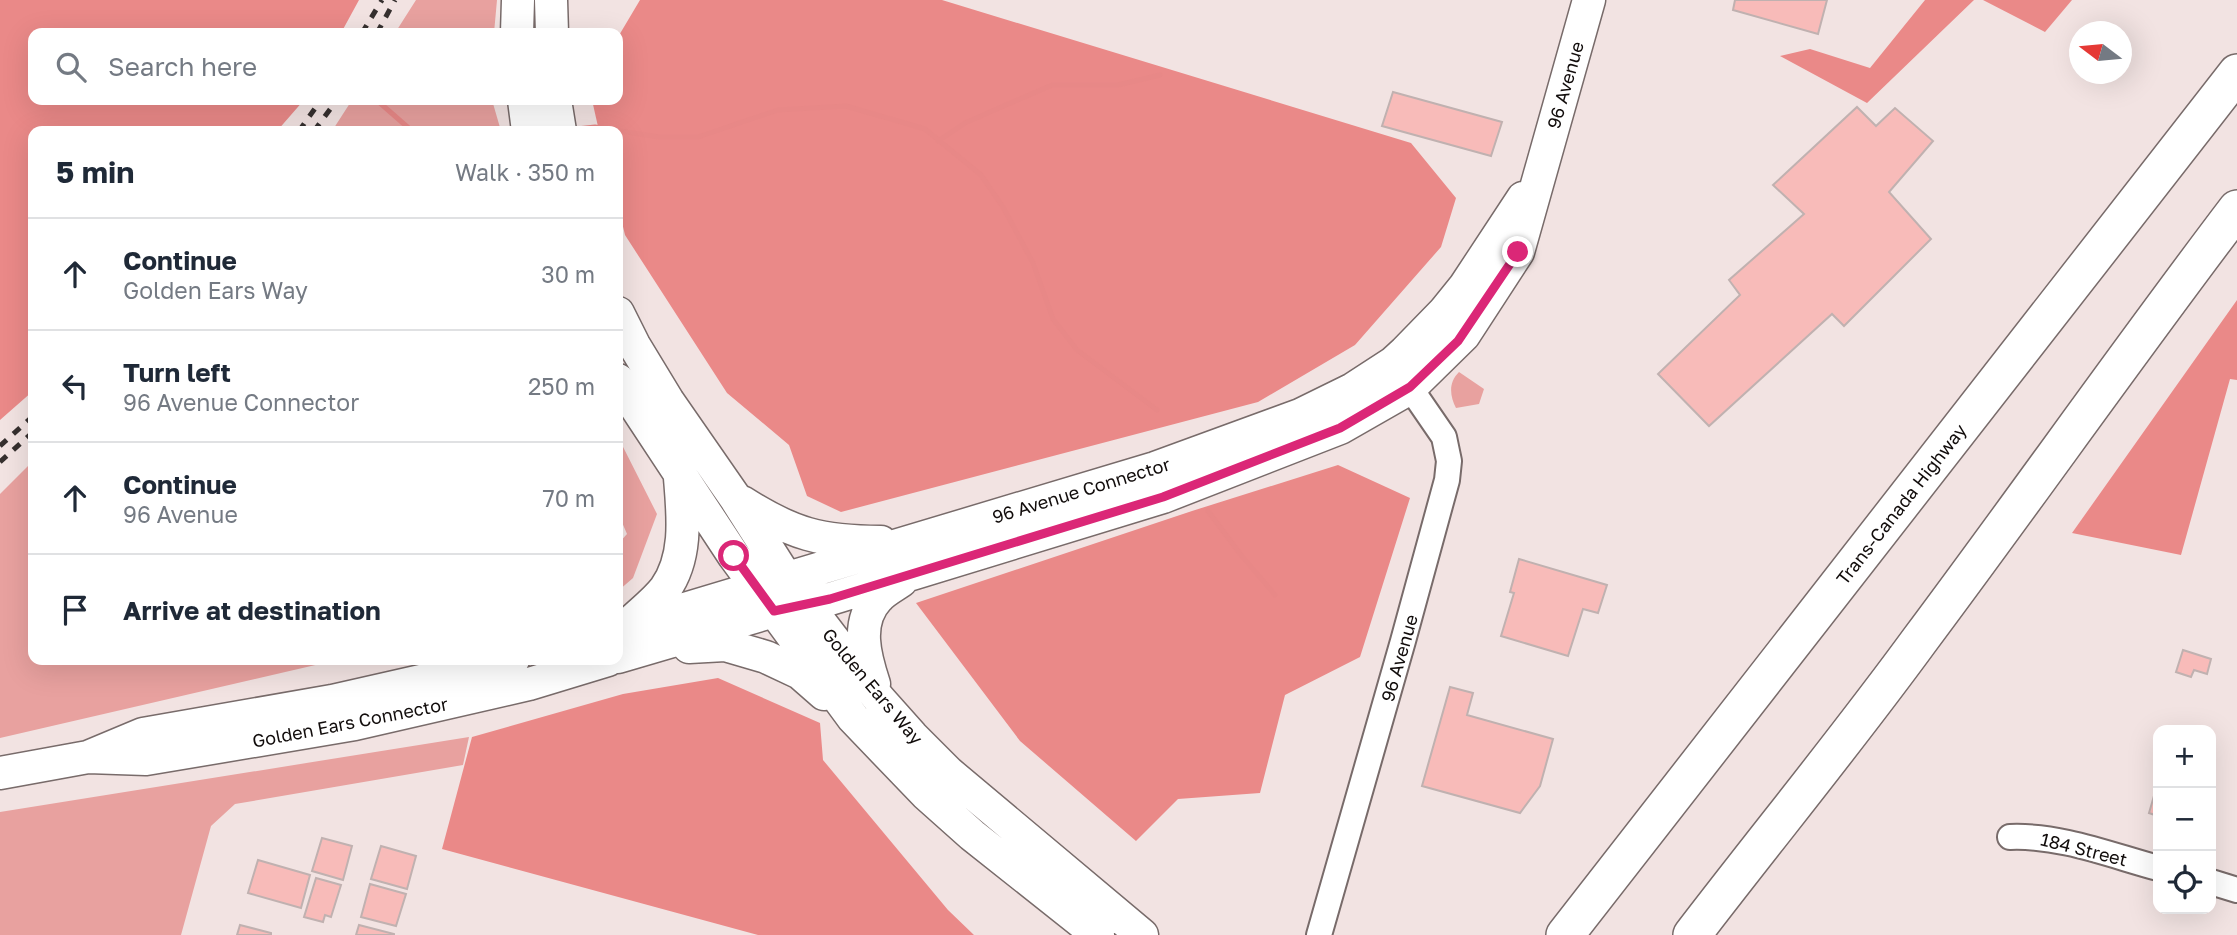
<!DOCTYPE html>
<html lang="en">
<head>
<meta charset="utf-8">
<style>
  body { margin:0; font-family:"Golos Text",sans-serif; background:#f6f6f7; color:#1f2937 }
  .controls { position:absolute; right:21px; bottom:21px; display:grid; overflow:hidden; border-radius:14px; box-shadow:0 7px 28px #0002 }
  .controls button { width:63px; height:63px; display:grid; place-items:center; padding:0; border:0; border-bottom:2px solid #e0e1e3; background:#fff; color:#1f2937; font:35px sans-serif }
  .compass { position:absolute; left:2069px; top:21px; width:63px; height:63px; border-radius:50%; background:#fff; box-shadow:0 7px 28px #0002; rotate:286deg }
  .stop { position:absolute; width:21px; height:21px; margin:-16px; border:5px solid #db2777; border-radius:50%; background:#fff }
  .stop.end { background:#db2777; border-color:#fff; box-shadow:0 2px 7px #0008 }
  .list { margin:0; padding:0; list-style:none }
  h2 { display:flex; justify-content:space-between; align-items:center; height:91px; margin:0; padding:0 28px; font-size:30px }
  h2 small { font-size:23px; font-weight:400; color:#747a83 }
  .list li { display:grid; grid-template-columns:46px 1fr auto; gap:21px; align-items:center; box-sizing:border-box; height:112px; padding:0 28px; border-top:2px solid #e0e1e3 }
  .list b { display:block; font-size:26px; white-space:nowrap }
  .list p { margin:0; font-size:23px; white-space:nowrap; color:#747a83 }
  .list em { font-size:23px; font-style:normal; color:#747a83 }
  .icon { flex:none; width:38px; height:38px; fill:none; stroke:currentColor; stroke-width:2; stroke-linecap:round; stroke-linejoin:round }
  .map { position:relative; flex:none; width:2237px; height:935px; overflow:hidden }
  .search { position:absolute; background:#fff; box-shadow:0 7px 28px #0002; left:28px; top:28px; width:595px; height:77px; display:flex; align-items:center; gap:18px; box-sizing:border-box; padding:0 24px; border-radius:14px; color:#747a83; font-size:26px }
  .panel { position:absolute; background:#fff; box-shadow:0 7px 28px #0002; left:28px; top:126px; width:595px; height:539px; border-radius:14px }
  .map>svg:first-child { display:block }
</style>
</head>
<body>
<div class="map">
<svg width="2237" height="935" viewBox="0 0 2237 935">
  <rect width="100%" height="100%" fill="#f2e3e2"/>
  <path fill="#e8a19f" d="M416,0H497L494,33H395Z
    M352,100H492L501,131H332Z
    M1459,372L1484,389L1479,404L1456,408C1450,396 1448,383 1459,372Z
    M618,437L657,514L633,578L618,591V544L627,534L618,513Z
    M33,461V660H337L0,738V494Z
    M469,737L463,765L235,804L211,826L181,935H0V812Z"/>
  <path fill="#ea8988" d="M0,0H359L341,33H33V100H304L277,131H33V391L0,420Z
    M640,0H942L1411,143L1456,198L1441,247L1355,345L1258,402L841,512L807,496L789,445L727,393L625,235L618,206V131H599L592,100H618V37Z
    M1925,0H1974L1867,103L1780,56L1810,49L1870,68Z
    M1983,0H2072L2045,32Z
    M2237,300V380L2230,379L2181,555L2072,533Z
    M1338,465L1410,498L1360,657L1285,695L1260,793L1178,799L1136,841L1020,741L916,603L1192,511Z
    M718,678L820,723L823,760L948,910L974,935H758L442,849L472,737L623,694Z"/>
  <g fill="none" stroke-linecap="round" stroke-linejoin="round">
    <path stroke="#e88887" stroke-width="5" d="M380,103L412,131
      M568,130L595,127L659,137H698L778,110L846,106L925,129L981,175L1003,207L1033,263L1053,319L1077,350L1157,410
      M938,141L965,123L1052,85H1118L1160,75
      M1208,511L1241,555L1275,595"/>
  </g>
  <path fill="#f8bbb9" stroke="#c0b1b0" stroke-width="2" d="M1735,0H1827L1818,34L1733,10Z
    M1393,92L1502,122L1491,156L1382,126Z
    M1857,107L1876,126L1895,108L1933,141L1889,192L1931,239L1844,326L1832,314L1709,426L1658,374L1740,295L1729,280L1804,214L1773,185Z
    M1519,559L1607,585L1598,613L1583,609L1568,656L1501,636L1514,593L1510,592Z
    M2183,650L2211,659L2207,674L2194,670L2191,677L2176,672Z
    M1450,687L1473,693L1467,715L1553,739L1540,786L1520,813L1422,786Z
    M2158,782V816L2149,813Z
    M322,838L352,846L343,880L312,871Z
    M381,846L416,856L407,889L371,879Z
    M258,860L310,875L301,908L248,893Z
    M316,878L341,885L331,917L325,915L323,922L304,917Z
    M370,884L406,894L396,926L361,917Z
    M240,925L271,933V935H237Z
    M359,925L394,934V935H356Z"/>
  <g fill="none" stroke-linecap="round" stroke-linejoin="round">
    <g stroke="#786b6a" stroke-width="28">
      <path id="minor" d="M2010,837C2060,835 2110,855 2158,868
        M2211,882L2237,890
        M1319,935L1403,641L1447,480L1449,461L1444,437L1400,373"/>
    </g>
    <g stroke="#786b6a" stroke-width="35">
      <path id="major" d="M551,0L552,33
        M517,33L518,0
        M524,100L528,131
        M555,100L560,131
        M618,313L634,345L668,401L736,499L787,579L879,699L912,736L949,773L1142,935
        M618,380L734,556L853,718L926,794L972,835L1098,935
        M742,502C792,534 821,542 881,542
        M629,624C640,613 655,602 665,589C688,557 683,515 680,478
        M618,629L1155,468L1300,415L1353,389L1393,363L1405,352L1444,312L1465,286L1523,198
        M689,647L725,645L766,657L800,673L824,694
        M618,657L774,611L830,599L1163,497L1340,428L1410,388L1464,335L1518,252L1589,0
        M874,684C865,657 855,622 878,598C884,591 894,586 901,581
        M88,757L146,759L355,724L529,684L608,660
        M0,773L88,757L143,734L332,701L513,660"/>
    </g>
    <g stroke="#786b6a" stroke-width="40">
      <path id="highway" d="M1565,935L2237,73
        M1692,935C1767,837 1846,741 1919,641C2026,498 2129,351 2237,209"/>
    </g>
    <use href="#minor" stroke="#fff" stroke-width="24"/>
    <use href="#major" stroke="#fff" stroke-width="32"/>
    <use href="#highway" stroke="#fff" stroke-width="37"/>
    <path stroke="#36302f" stroke-width="5" stroke-dasharray="9 9" stroke-linecap="butt" d="M362,33L382,0
      M377,33L395,0
      M299,131L321,100
      M314,131L337,100
      M0,446L33,416
      M0,462L33,432"/>
  </g>
  <g fill="none" stroke-linecap="round" stroke-linejoin="round">
    <path stroke="#db2777" stroke-width="9" d="M734,556L774,611L830,599L1163,497L1340,428L1410,387L1458,341L1518,252"/>
  </g>
  <g text-anchor="middle" dominant-baseline="central" stroke-width="5" stroke-linejoin="round" paint-order="stroke">
    <g font-size="18" fill="#110c0b" stroke="#fff">
      <text transform="translate(1565 85) rotate(-74)">96 Avenue</text>
      <text transform="translate(1081 490) rotate(-17)">96 Avenue Connector</text>
      <text transform="translate(1901 504) rotate(-52)">Trans-Canada Highway</text>
      <text transform="translate(1399 658) rotate(-74)">96 Avenue</text>
      <text transform="translate(873 686) rotate(50)">Golden Ears Way</text>
      <text transform="translate(350 722) rotate(-11)">Golden Ears Connector</text>
      <text transform="translate(2084 849) rotate(14)">184 Street</text>
    </g>
  </g>
</svg>
<div class="controls">
<button>+</button>
<button>−</button>
<button><svg class="icon" aria-label="locate" viewBox="0 0 24 24"><circle cx="12" cy="12" r="6"/><path d="M12 2v4M12 18v4M2 12h4M18 12h4"/></svg></button>
</div>
<svg class="compass" viewBox="-18 -18 36 36"><path d="M0-13l5 13h-10z" fill="#e53935"/><path d="M0 13l5-13h-10z" fill="#747a83"/></svg>
<div class="stop" style="left:734px;top:556px"></div>
<div class="stop end" style="left:1518px;top:252px"></div>
<div class="search"><svg class="icon" aria-label="search" viewBox="0 0 24 24"><circle cx="10" cy="10" r="6"/><path d="M15 15l6 6"/></svg>Search here</div>
<section class="panel">
<h2>5 min<small>Walk · 350 m</small></h2>
<ul class="list">
<li><svg class="icon" aria-label="ahead" viewBox="0 0 24 24"><path d="M12 20V5M6 11l6-6 6 6"/></svg><div><b>Continue</b><p>Golden Ears Way</p></div><em>30 m</em></li>
<li><svg class="icon" aria-label="left" viewBox="0 0 24 24"><path d="M17 20v-9H6M10 6l-5 5 5 5"/></svg><div><b>Turn left</b><p>96 Avenue Connector</p></div><em>250 m</em></li>
<li><svg class="icon" aria-label="ahead" viewBox="0 0 24 24"><path d="M12 20V5M6 11l6-6 6 6"/></svg><div><b>Continue</b><p>96 Avenue</p></div><em>70 m</em></li>
<li><svg class="icon" aria-label="arrive" viewBox="0 0 24 24"><path d="M6 21V4h12l-3 4 3 4H6"/></svg><div><b>Arrive at destination</b></div></li>
</ul>
</section>
</div>
</body>
</html>
